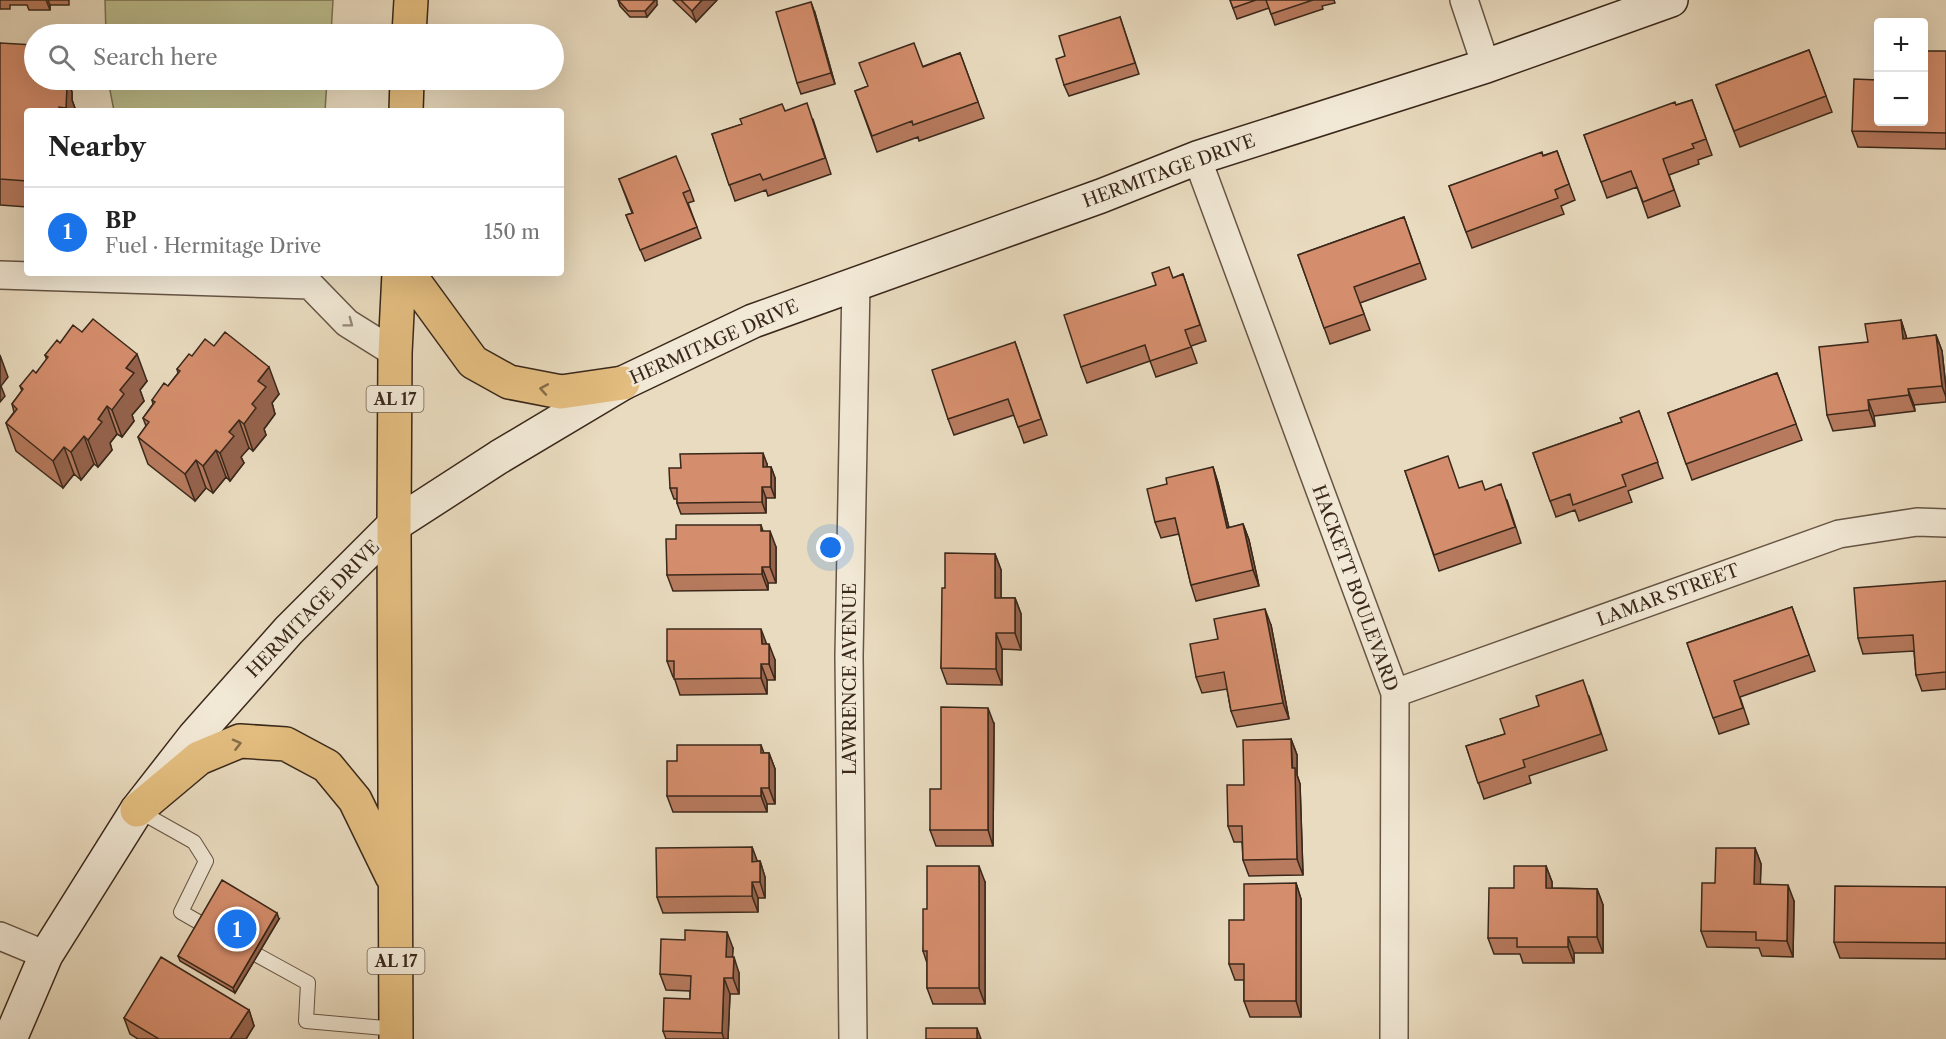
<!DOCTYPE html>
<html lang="en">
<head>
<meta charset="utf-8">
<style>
  body { margin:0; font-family:"Libre Caslon Text",serif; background:#f6f6f6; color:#222 }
  .controls { position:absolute; right:18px; top:18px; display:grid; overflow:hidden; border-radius:6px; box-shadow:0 6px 24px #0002 }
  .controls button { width:54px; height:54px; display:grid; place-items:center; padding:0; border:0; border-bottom:2px solid #e0e0e0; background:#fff; color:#222; font:30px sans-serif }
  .you { position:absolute; left:831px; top:548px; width:21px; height:21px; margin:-15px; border:4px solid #fff; border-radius:50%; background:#1a73e8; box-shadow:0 0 0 9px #1a73e833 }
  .badge { display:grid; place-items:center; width:39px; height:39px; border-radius:50%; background:#1a73e8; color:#fff; font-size:20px; font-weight:700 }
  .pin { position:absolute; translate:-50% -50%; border:3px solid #fff; box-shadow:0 2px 6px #0006 }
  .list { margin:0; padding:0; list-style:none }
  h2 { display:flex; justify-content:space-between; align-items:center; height:78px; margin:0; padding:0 24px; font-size:26px }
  h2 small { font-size:20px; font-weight:400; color:#767676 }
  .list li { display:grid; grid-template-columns:39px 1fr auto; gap:18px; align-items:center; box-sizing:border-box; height:90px; padding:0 24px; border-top:2px solid #e0e0e0 }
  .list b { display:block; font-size:22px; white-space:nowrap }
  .list p { margin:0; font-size:20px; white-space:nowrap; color:#767676 }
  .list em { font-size:20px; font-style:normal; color:#767676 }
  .icon { flex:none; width:33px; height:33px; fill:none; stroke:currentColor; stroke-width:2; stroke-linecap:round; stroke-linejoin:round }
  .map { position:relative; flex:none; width:1946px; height:1039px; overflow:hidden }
  .search { position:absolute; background:#fff; box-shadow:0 6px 24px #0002; left:24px; top:24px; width:540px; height:66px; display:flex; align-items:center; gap:15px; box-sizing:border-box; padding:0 21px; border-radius:33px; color:#767676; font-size:22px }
  .panel { position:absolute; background:#fff; box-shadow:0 6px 24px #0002; left:24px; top:108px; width:540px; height:168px; border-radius:6px }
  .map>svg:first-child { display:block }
</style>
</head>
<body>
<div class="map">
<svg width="1946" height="1039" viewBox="0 0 1946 1039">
  <rect width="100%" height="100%" fill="#e9dbbf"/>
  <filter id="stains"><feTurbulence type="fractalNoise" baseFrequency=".00333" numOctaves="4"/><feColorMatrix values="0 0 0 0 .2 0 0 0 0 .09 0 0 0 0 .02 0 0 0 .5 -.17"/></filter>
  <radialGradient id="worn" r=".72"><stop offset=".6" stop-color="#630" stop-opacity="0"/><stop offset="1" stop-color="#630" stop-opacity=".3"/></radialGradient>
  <path fill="#bcbe8e" stroke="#7b7354" stroke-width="1.5" d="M105,0H333L331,34H106Z
    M108,80H327L325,111H114Z"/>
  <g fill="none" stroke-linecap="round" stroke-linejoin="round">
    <g stroke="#654" stroke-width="16">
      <path id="lane" d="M137,810L194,842L206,861L181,912L202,924
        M257,955L308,983L306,1021L396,1029"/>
    </g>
    <g stroke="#654" stroke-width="30">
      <path id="street" d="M1464,0L1486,66
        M1197,158L1395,693L1394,1039
        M0,275L310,285L347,323L395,353
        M1395,693L1839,534L1917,522L1946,523
        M0,936L46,955
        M853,1039L849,656L856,283"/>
    </g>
    <g stroke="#3a281b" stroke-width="36">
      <path id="secondary" d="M10,1039L46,955L137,810L194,737L289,630L394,525L499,457L623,383L753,321L1101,196L1197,158L1486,66L1671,0"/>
    </g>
    <g stroke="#3a281b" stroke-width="36">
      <path id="primary" d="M409,34L411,0
        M406,111L407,80
        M408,273L473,362L509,382L561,392L623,383
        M137,810L199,758L240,741L286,744L327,766L355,800L392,876
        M396,1039L394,525L395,353L399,273"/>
    </g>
    <use href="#lane" stroke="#f1e8d5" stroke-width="14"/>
    <use href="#street" stroke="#f1e8d5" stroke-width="27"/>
    <use href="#secondary" stroke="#f1e8d5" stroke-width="33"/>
    <use href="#primary" stroke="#e4be80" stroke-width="33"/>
  </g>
  <path fill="#b77a5e" stroke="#3a281b" stroke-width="1.5" d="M0,0H69V5H50V10H29L27,5H10V9H0Z
    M618,0L657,5L647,17H630L620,6Z
    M673,0H717L696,22Z
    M1230,0H1334L1335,3L1322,6L1323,9L1275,25L1269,8L1237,19Z
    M815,13L835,84L801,94L797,83Z
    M1120,17L1139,74L1069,96L1064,85Z
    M0,43L34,80H68L72,92V100L76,111H27V207L0,205Z
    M1809,50L1832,112L1740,147L1716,85Z
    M1946,51V149L1858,147L1852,131L1923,122Z
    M960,53L984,118L919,141L918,137L877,152L855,91Z
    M1692,100L1712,155L1698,160L1699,164L1669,175L1680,206L1648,218L1637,187L1607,198L1584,135Z
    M785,111L813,119L831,174L768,196L766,190L735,201L712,134Z
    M1557,151L1575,200L1561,206L1564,214L1472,248L1449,186Z
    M619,179L690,190L694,201L688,203L701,238L645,261L626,215L632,213Z
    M1404,217L1426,279L1360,303L1370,330L1330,344L1298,255Z
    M1183,274L1206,341L1191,346L1197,363L1156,377L1150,361L1087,383L1081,367L1156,285Z
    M1901,320L1907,339L1936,335L1942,351L1946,388V402L1914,405L1915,411L1874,416L1875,426L1833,431L1827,415L1868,342Z
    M1015,342L1047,435L1024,443L1014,415L954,435L948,419Z
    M60,343L147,381L140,390L144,401L132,415L134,421L122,437L117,434L110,443L112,450L98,467L94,464L81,480L74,474L63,488L16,451L6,423L14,412L12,404L22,391L20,386L36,373L47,360L45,355Z
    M192,356L279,394L272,403L275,414L264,429L266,435L253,451L249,448L244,453L241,457L244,463L230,481L226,477L213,493L206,488L195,501L148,464L138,437L146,426L143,418L153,404L152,400L168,386L178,373L177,369Z
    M1777,373L1802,440L1692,480L1668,413Z
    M1639,411L1663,478L1628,491L1632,502L1579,521L1575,510L1556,517L1533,453L1622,422Z
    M767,464V467H771L775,478V498H766V513L681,514L677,503V499H674L670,488Z
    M1213,467L1218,483L1229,528L1243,524L1249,540L1259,586L1196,601L1191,585L1179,534L1161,538L1155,522L1167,484Z
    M1405,471L1459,488L1485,490L1507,500L1521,543L1439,571Z
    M761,525L763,531L776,547V583H768V590L673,591L667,575L676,539Z
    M995,554L1001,570V598H1015L1021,614V650L1002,649V685L947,684L941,668L945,588Z
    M1946,581V689L1922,691L1916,675L1914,651L1863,654L1858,638Z
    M1792,607L1815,671L1740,697L1749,724L1719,734L1687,643Z
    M1271,625L1289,719L1237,727L1231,711L1227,689L1202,693L1196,677L1218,639Z
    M767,644L775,660V680H767V694L680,695L674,677H673L667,661Z
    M1589,696L1607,750L1529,776L1531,783L1484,799L1466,746L1505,734Z
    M994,724L993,846H936L930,830L941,789Z
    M1291,739L1297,755V775L1300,784L1303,875L1249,876L1243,860L1242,842H1234L1228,826L1244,785Z
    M761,745L764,753H769L775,769V804H767V812H673L667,796L677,761Z
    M752,847L757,861H760L765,877V898H758V912L663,913L657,897Z
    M1755,848L1761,864L1760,884L1794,901L1793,957L1762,956L1759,948L1707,947L1701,931L1715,883Z
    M1546,866L1552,882V888L1597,889L1603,905V953H1574V963H1523L1520,954H1494L1488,938L1514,888Z
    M985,882V1004H933L927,988V963L923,951L927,909Z
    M1296,883L1301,899V1017H1250L1244,1001V980H1235L1229,964L1244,920Z
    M1946,887V959L1840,958L1834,942Z
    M279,919L235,993L180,961L178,956Z
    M733,948L732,957L739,973V994H730L728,1039H666L663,1031L690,999V991L666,990L660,974Z
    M249,1010L254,1026L246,1039H138L130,1034L124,1018Z"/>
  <path fill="#95634c" stroke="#3a281b" stroke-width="1.5" d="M46,0H48L50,5V10Z
    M655,0H657V5L647,17L645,11Z
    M702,0H717L696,22L692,11Z
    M811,2L815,13L835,84L831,73Z
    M59,80H68L72,92V100L76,111H67Z
    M1901,320L1906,336L1909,355L1903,339Z
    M1936,335L1942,351L1946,388V397L1942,386Z
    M137,354L147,381L140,390L144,401L132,415L134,421L122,437L112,410L126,368Z
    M0,355L8,377L1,386L5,396L0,402Z
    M269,367L279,394L272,403L275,414L264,429L266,435L253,451L244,424L258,381Z
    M1908,389L1914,405L1915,411L1909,395Z
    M1868,400L1874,416L1875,426L1869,410Z
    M107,406L117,434L110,443L112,450L98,467L88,440L98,419Z
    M239,420L249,448L241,457L244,463L230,481L220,453L229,432Z
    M84,436L94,464L81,480L71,452Z
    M64,447L74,474L63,488L53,461Z
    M216,450L226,477L213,493L203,466Z
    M763,453L767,464V478L763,467Z
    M196,460L206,488L195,501L185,474Z
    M771,467L775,478V498L771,487Z
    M1213,467L1218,483L1233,544L1227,528Z
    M762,487L766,498V513L762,502Z
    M1243,524L1249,540L1259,586L1253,570Z
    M770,531L776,547V583L770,567Z
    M995,554L1001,570V614L995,598Z
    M762,567L768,583V590L762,574Z
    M1015,598L1021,614V650L1015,633Z
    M1265,609L1271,625L1289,719L1283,703Z
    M761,629L767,645L762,644Z
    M996,633L1002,649V685L996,669Z
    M769,644L775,660V680L769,664Z
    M761,664L767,680V694L761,678Z
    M988,708L994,724L993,846L988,830Z
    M1291,739L1297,755V775L1300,784L1303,875L1297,859Z
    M769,753L775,769V804L769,788Z
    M761,788L767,804V812L761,796Z
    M752,847L758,863L752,862Z
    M1755,848L1761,864L1760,900L1754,884Z
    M760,861L765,877V898L760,882Z
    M979,866L985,882V1004L979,988Z
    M1546,866L1552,882V904L1546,888Z
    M752,882L758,898V912L752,896Z
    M1296,883L1301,899V1017L1296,1001Z
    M1788,885L1794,901L1793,957L1787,941Z
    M1597,889L1603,905V953L1597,937Z
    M277,913L279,919L235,993L233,988Z
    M727,932L733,948L732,973L726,957Z
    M1568,937L1574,953V963L1568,947Z
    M734,957L739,973V994L733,978Z
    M724,978L730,994L728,1039H724L722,1033Z
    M249,1010L254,1026L246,1039H230Z
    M977,1028L981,1039H977Z"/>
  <path fill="#d58e6d" stroke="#3a281b" stroke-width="1.5" d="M618,0H655L645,11H628Z
    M681,0H702L692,11Z
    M1230,0H1256L1233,8Z
    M1266,0H1313L1271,14Z
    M811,2L831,73L797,83L776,12Z
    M1120,17L1135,63L1064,85L1056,59L1065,56L1059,36Z
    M0,43L34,45V80H62L61,87H67L66,108L59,107V111H27V181L0,179Z
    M914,43L923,67L960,53L978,102L913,125L912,121L872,136L855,91L868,86L859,63Z
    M1809,50L1826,96L1734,131L1716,85Z
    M1924,51H1946V133L1852,131L1854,79L1878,80V122H1923Z
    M1692,100L1706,139L1692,144L1694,148L1663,159L1674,190L1643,202L1631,171L1601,182L1584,135L1675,102L1676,105Z
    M807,103L825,158L763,180L760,174L729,185L712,134L742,124L740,119L782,104L785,111Z
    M1557,151L1569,184L1555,190L1558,198L1466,232L1449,186L1542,152L1543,156Z
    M676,156L690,190L683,193L697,227L640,250L626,215L633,213L619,179Z
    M1404,217L1420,263L1354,287L1364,314L1324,328L1298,255Z
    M1169,267L1173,278L1183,274L1200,325L1185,330L1191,347L1150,361L1145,345L1081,367L1064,315L1156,285L1152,273Z
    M93,319L137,354L126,368L134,373L120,390L124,394L112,410L107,406L98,419L102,422L88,440L84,436L71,452L64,447L53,461L6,423L17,409L12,404L23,389L20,386L33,370L36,373L48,357L45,355L57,340L60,343L73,325L82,332Z
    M1901,320L1903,339L1936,335L1942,386L1908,389L1909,395L1868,400L1869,410L1827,415L1819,347L1868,342L1865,324Z
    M225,332L269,367L258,381L266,387L252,404L256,408L244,424L239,420L229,432L234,436L220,453L216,450L203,466L196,460L185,474L138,437L149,422L143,418L155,402L152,400L164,383L168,386L180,371L177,369L189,354L192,356L205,339L214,346Z
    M1015,342L1041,419L1018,427L1008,399L948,419L932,370Z
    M1777,373L1796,424L1686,464L1668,413Z
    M1639,411L1658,462L1622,475L1626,486L1573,505L1570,494L1550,501L1533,453L1622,422L1620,418Z
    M763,453V467H771V487H762V502L677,503V488H670L669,468H681L680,454Z
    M1448,456L1459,488L1482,481L1485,490L1501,484L1515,527L1434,555L1405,471Z
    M1213,467L1227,528L1243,524L1253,570L1191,585L1175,518L1155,522L1147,489L1167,484L1166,478Z
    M676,525H761V531H770V567H762V574L667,575L666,539H676Z
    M945,553L995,554V598H1015V633H996V669L941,668L942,588H945Z
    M1946,581V672L1916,675L1913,635L1858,638L1854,588Z
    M1792,607L1809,655L1734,681L1743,708L1713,718L1687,643Z
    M1265,609L1283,703L1231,711L1224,672L1196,677L1190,644L1218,639L1214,619Z
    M667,629H761L762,644H769V664H761V678L674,679V661H667Z
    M1583,680L1601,734L1523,760L1525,767L1478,783L1466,746L1505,734L1500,719L1539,706L1536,696Z
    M941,707L988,708V830H930V789H941Z
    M1291,739L1292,768H1295L1297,859L1243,860L1242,826H1228L1227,785H1244L1243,740Z
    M677,745H761V753H769V788H761V796H667V761H677Z
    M752,847V862L760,861V882H752V896L657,897L656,848Z
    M1716,848H1755L1754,884L1788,885L1787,941L1756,940V932L1701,931L1702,883H1715Z
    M927,866H979V988H927V951H923V909H927Z
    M1514,866H1546V888L1597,889V937H1568V947H1517V938H1488L1489,888H1514Z
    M222,880L277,913L233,988L178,956Z
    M1296,883V1001H1244V964H1229V920H1244V884Z
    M1835,886L1946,887V943L1834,942Z
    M685,930L727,932L726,957H734L733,978H724L722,1033L663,1031L664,998L690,999L691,976L660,974L661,939L685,940Z
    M161,957L249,1010L230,1039H159L124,1018Z
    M926,1028H977V1039H926Z"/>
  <defs><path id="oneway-chevron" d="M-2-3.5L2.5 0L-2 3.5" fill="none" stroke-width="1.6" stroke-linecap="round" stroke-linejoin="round" transform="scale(1.5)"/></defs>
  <use stroke="#968878" href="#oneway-chevron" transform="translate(349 323) rotate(37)"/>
  <g stroke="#866c48">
    <use href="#oneway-chevron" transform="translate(544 389) rotate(-170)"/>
    <use href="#oneway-chevron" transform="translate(237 744) rotate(-14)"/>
  </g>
  <g text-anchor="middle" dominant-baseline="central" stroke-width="5" stroke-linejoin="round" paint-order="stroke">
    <g fill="#f1e8d5" stroke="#716253" stroke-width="1.5">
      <rect x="366.5" y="386" width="57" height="26" rx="4.5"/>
      <rect x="367.5" y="948" width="57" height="26" rx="4.5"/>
    </g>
    <g font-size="16" font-weight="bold" fill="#3a281b">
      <text x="395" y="399">AL 17</text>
      <text x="396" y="961">AL 17</text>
    </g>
    <g font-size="18" fill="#3a281b" stroke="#f1e8d5">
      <text transform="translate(1169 171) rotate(-20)">HERMITAGE DRIVE</text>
      <text transform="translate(714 342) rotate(-24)">HERMITAGE DRIVE</text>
      <text transform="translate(1355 588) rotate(70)">HACKETT BOULEVARD</text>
      <text transform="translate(1668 595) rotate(-20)">LAMAR STREET</text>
      <text transform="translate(313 609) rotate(-46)">HERMITAGE DRIVE</text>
      <text transform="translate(850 679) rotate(-90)">LAWRENCE AVENUE</text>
    </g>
  </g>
  <rect width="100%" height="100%" filter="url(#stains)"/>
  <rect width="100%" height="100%" fill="url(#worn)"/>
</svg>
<div class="controls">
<button>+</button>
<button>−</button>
</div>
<div class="you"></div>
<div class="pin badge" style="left:237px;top:929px">1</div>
<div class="search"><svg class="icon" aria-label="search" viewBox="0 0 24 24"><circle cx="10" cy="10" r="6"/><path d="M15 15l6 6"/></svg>Search here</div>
<section class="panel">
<h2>Nearby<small></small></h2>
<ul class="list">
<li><span class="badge">1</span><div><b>BP</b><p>Fuel · Hermitage Drive</p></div><em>150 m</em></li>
</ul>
</section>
</div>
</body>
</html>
